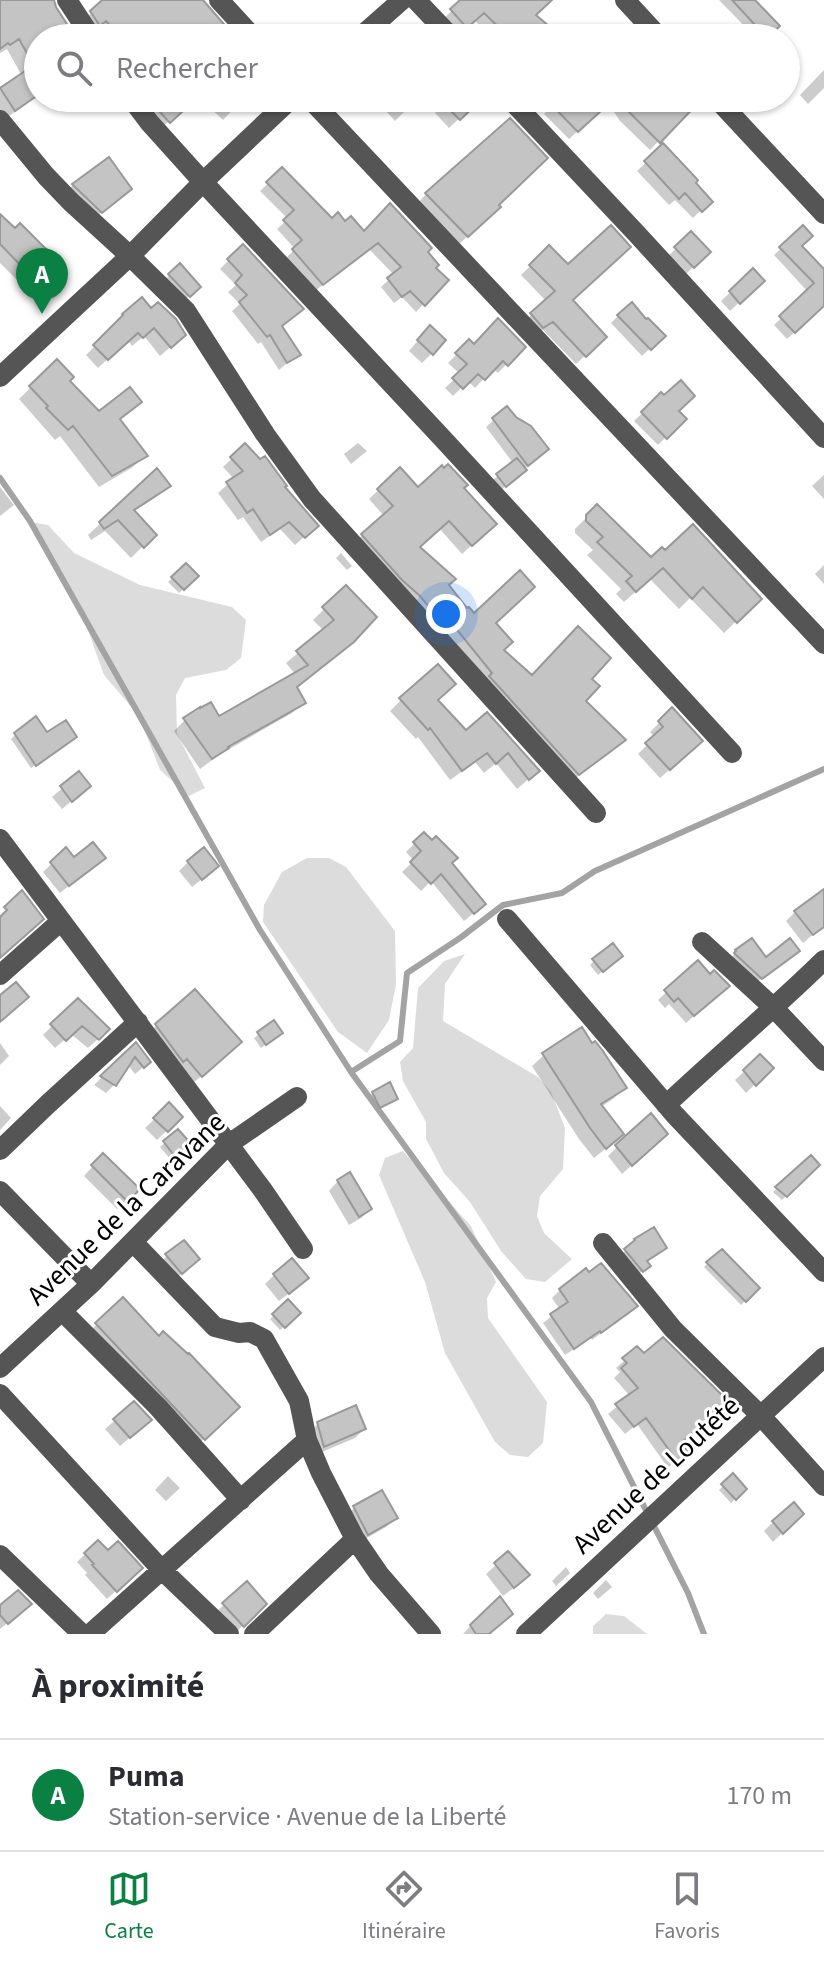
<!DOCTYPE html>
<html lang="fr">
<head>
<meta charset="utf-8">
<style>
  body { margin:0; font-family:"Source Sans 3",sans-serif; background:#f7f7f7; color:#2b2b33 }
  .you { position:absolute; left:446px; top:614px; width:28px; height:28px; margin:-20px; border:6px solid #fff; border-radius:50%; background:#1a73e8; box-shadow:0 0 0 12px #1a73e833 }
  .badge { display:grid; place-items:center; width:52px; height:52px; border-radius:50%; background:#0b8043; color:#fff; font-size:26px; font-weight:700 }
  .pin { position:absolute; translate:-50% -66px; filter:drop-shadow(0 2px 4px #0008) }
  .pin::after { content:''; position:absolute; top:42px; width:28px; height:24px; background:inherit; clip-path:polygon(0 0,100% 0,50% 100%) }
  .list { margin:0; padding:0; list-style:none }
  h2 { display:flex; justify-content:space-between; align-items:center; height:104px; margin:0; padding:0 32px; font-size:34px }
  h2 small { font-size:26px; font-weight:400; color:#7c7c81 }
  .list li { display:grid; grid-template-columns:52px 1fr auto; gap:24px; align-items:center; box-sizing:border-box; height:112px; padding:0 32px; border-top:2px solid #e1e1e2 }
  .list b { display:block; font-size:30px; white-space:nowrap }
  .list p { margin:0; font-size:26px; white-space:nowrap; color:#7c7c81 }
  .list em { font-size:26px; font-style:normal; color:#7c7c81 }
  .icon { flex:none; width:44px; height:44px; fill:none; stroke:currentColor; stroke-width:2; stroke-linecap:round; stroke-linejoin:round }
  .map { position:relative; flex:none; width:824px; height:1634px; overflow:hidden }
  .search { position:absolute; background:#fff; box-shadow:0 2px 6px #0004; left:24px; right:24px; top:24px; height:88px; display:flex; align-items:center; gap:20px; box-sizing:border-box; padding:0 28px; border-radius:44px; color:#7c7c81; font-size:30px }
  .sheet { height:216px; background:#fff }
  nav { display:flex; justify-content:space-around; align-items:center; box-sizing:border-box; height:112px; border-top:2px solid #e1e1e2; background:#fff; font-size:22px; color:#7c7c81 }
  nav a { display:grid; justify-items:center; gap:4px }
  nav .on { color:#0b8043 }
  .map>svg:first-child { display:block }
</style>
</head>
<body>
<div class="map">
<svg width="824" height="1634" viewBox="0 0 824 1634">
  <rect width="100%" height="100%" fill="#fff"/>
  <path fill="#dcdcdc" d="M31,522L48,525L74,553L140,585L232,607L246,620L241,658L226,670L185,678L176,695L177,734L205,788L189,796L160,770L139,716L104,675L76,597Z
    M307,858H329L346,867L395,931L396,984L389,1020L367,1053L338,1032L263,922L264,905L282,872Z
    M465,954L445,984L443,1021L538,1077L551,1092L565,1128L563,1169L540,1196L537,1216L544,1233L572,1259L545,1282L526,1279L501,1251L470,1202L444,1173L426,1139V1122L403,1081L400,1062L413,1048L418,988L444,961Z
    M403,1151L471,1226L496,1282L487,1298L488,1318L547,1402L543,1443L528,1457L510,1455L495,1442L445,1353L425,1282L379,1175L385,1158Z
    M606,1614L624,1616L647,1634H593V1626Z"/>
  <path fill="#0003" d="M5,0H52L54,8L74,38H38V95L5,119L0,112V91L22,76L7,49L0,53V3Z
    M105,0H199L234,38H103L95,30L81,23Z
    M463,0H549L534,15L553,38H493L474,20L457,35L443,19Z
    M719,0H752L778,26L765,38H756Z
    M824,70V88L808,104L800,95Z
    M160,98H195L158,131L143,114Z
    M200,98H244L223,120Z
    M382,98H412L415,101L395,121L378,102Z
    M451,98H481L449,128L435,113Z
    M560,98H697L699,100L650,150L620,121L608,103L569,139L544,114Z
    M663,146L710,201L693,218L675,200L669,205L637,171Z
    M109,160L122,197L93,219L65,193L73,185Z
    M282,170L332,220L345,224L364,233L426,251L433,268L446,280L416,312L402,297L394,303L381,287L394,275L369,249L315,291L286,258L295,249L277,229L288,219L260,191Z
    M426,194L496,205L490,216L458,245L418,203Z
    M0,216L48,254L19,282L0,263Z
    M803,228L800,246L824,272V306L787,339L774,325L808,292L774,255Z
    M691,234L708,252L684,276L666,258Z
    M243,246L280,327L298,354L279,370L261,342L258,344L232,311L240,304L228,292L236,285L220,269Z
    M549,248L571,300L605,337L576,364L543,330L538,334L522,324L546,301L521,275Z
    M180,266L198,287L180,305L160,284Z
    M753,271L762,281L730,311L721,301Z
    M142,300L174,344L160,356L144,336L132,346L128,340L98,368L86,355Z
    M618,316L663,336L642,356L611,323Z
    M421,337L432,353L422,363L409,351Z
    M469,342L474,347H523L498,373L493,369L475,388L468,381L453,396L445,388L460,374L448,363Z
    M57,362L67,381L99,413L139,402L118,421L145,455L133,467L99,487L60,436L55,440L19,399Z
    M661,395L684,419L658,445L634,421Z
    M506,409L539,456L501,490L493,480L513,463L486,427Z
    M358,443L367,451L351,464L344,454Z
    M245,446L284,486L316,526L295,545L280,529L261,542L243,517L238,520L218,493L234,479L223,467Z
    M400,470L418,489L462,488L485,533L462,554L439,528L418,547L447,585L474,616L494,623L501,650L531,678L589,679L583,701L623,740L614,749L569,783L353,544L384,516L369,499Z
    M157,471L168,485L156,497L133,512L154,535L131,558L105,531L91,540L88,535Z
    M824,475V499L812,486Z
    M0,487L14,505L0,516Z
    M597,507L651,560L759,599L724,633L690,598L679,609L650,579L624,602L616,594L621,589L587,555L593,550L575,533V529Z
    M341,553L352,566L347,570L336,558Z
    M186,565L196,576L179,593L168,582Z
    M824,565V584L815,574Z
    M346,588L340,652L296,689L303,702L292,713L219,755L200,769L174,731L185,720L218,719L295,674L286,663L324,631L313,620Z
    M401,700L466,733L487,714L538,771L517,789L496,763L484,773L475,762L450,780L418,737L416,739L390,711Z
    M672,710L692,750L660,778L638,754L655,737L650,732Z
    M15,735H47L71,740L31,768L11,739Z
    M79,774V795L62,809L52,797Z
    M424,834L450,863L475,912L464,921L431,881L421,891L402,872L414,861L406,852Z
    M66,850L73,860L95,865L60,893L43,872Z
    M188,862L207,875L192,887L179,871Z
    M824,897V925L803,943L786,921L795,912Z
    M736,951L766,960L794,955L757,982L731,959Z
    M617,960L598,975L590,965L594,961Z
    M698,963L720,993L686,1023L669,1004L665,1008L658,1000Z
    M78,1000L108,1030L88,1048L71,1034L55,1048L43,1035Z
    M274,1023L277,1037L261,1048L254,1038Z
    M156,1026L231,1051L192,1084L147,1035Z
    M0,1043L9,1056L0,1065Z
    M135,1045L148,1062L141,1069L135,1074L127,1064L114,1085L106,1093L94,1085Z
    M544,1055L624,1088L613,1099L601,1107L610,1145L594,1158L579,1139L532,1066Z
    M760,1057L771,1068L746,1093L735,1080Z
    M373,1093L396,1098L376,1111L369,1097Z
    M169,1105L181,1117L157,1140L145,1128Z
    M0,1106L11,1118L0,1130Z
    M178,1131L185,1149L171,1160L160,1147Z
    M656,1143L622,1174L608,1156L617,1147Z
    M103,1155L137,1189L117,1209L84,1176Z
    M811,1158L817,1165L782,1200L773,1192Z
    M349,1175L370,1209L361,1218L349,1225L329,1191L338,1181Z
    M665,1248L646,1262L649,1266L635,1277L619,1257L626,1250Z
    M167,1256L188,1268L172,1282L158,1265Z
    M708,1263L758,1288L741,1305L704,1267Z
    M274,1275L297,1287L279,1301L265,1284Z
    M560,1290L627,1314L592,1340L591,1338L565,1355L543,1323L560,1310L552,1298Z
    M122,1300L158,1339L238,1407L196,1446L89,1332Z
    M288,1302L299,1313L280,1330L270,1319Z
    M637,1349L724,1416L708,1430L702,1423L680,1442L686,1452L668,1468L637,1424L625,1434L608,1414L630,1396L614,1378L620,1372L616,1368Z
    M134,1404L140,1429L120,1446L105,1429Z
    M318,1424L364,1429L355,1438L315,1455L308,1433Z
    M168,1476L180,1488L166,1501L155,1490Z
    M733,1476L745,1489L731,1503L719,1490Z
    M354,1508L396,1518L386,1527L358,1543L345,1517Z
    M801,1514L773,1542L764,1531L773,1522Z
    M108,1553L140,1568L107,1599L85,1575L87,1573L77,1562L85,1554Z
    M508,1554L519,1584L503,1596L486,1574Z
    M566,1567L570,1573L556,1586L552,1581Z
    M606,1580L612,1587L598,1599L593,1593Z
    M246,1584L265,1604L234,1634L214,1614Z
    M0,1608L20,1613L0,1629Z
    M476,1620L491,1632L492,1634H463Z"/>
  <g fill="none" stroke-linecap="round" stroke-linejoin="round">
    <path stroke="#a3a3a3" stroke-width="6" d="M0,478L30,521L260,930L351,1072L591,1402L688,1593L704,1634
      M351,1072L400,1041L407,973L460,938L503,905L562,893L595,871L824,769"/>
  </g>
  <path fill="#c4c4c4" stroke="#999" stroke-width="2" d="M0,0H54L56,7L76,38H38V73L19,39L10,45L8,43L0,49Z
    M102,0H203L236,38H122L106,21L100,26L90,11Z
    M460,0H552L536,15L563,38H510L484,13L467,28L450,9Z
    M732,0H755L780,26L767,38Z
    M25,71L38,89V95L15,111L0,88Z
    M147,98H197L170,123Z
    M438,98H483L460,120Z
    M545,98H615L578,132Z
    M618,98H703L660,143L629,112Z
    M510,118L548,158L499,205L501,207L468,237L425,193Z
    M663,143L698,180L696,183L713,202L702,212L685,193L679,199L644,161Z
    M109,157L132,189L102,213L72,184Z
    M282,167L332,218L338,212L345,221L351,216L364,231L390,203L432,248L428,252L439,265L436,268L449,280L425,306L410,291L402,297L387,278L401,267L378,243L323,285L292,249L302,240L283,220L294,210L266,182Z
    M0,214L15,228L20,223L51,254L30,275L0,244Z
    M611,225L631,247L573,300L607,337L586,357L553,322L543,328L530,313L555,291L529,265L549,245L568,264Z
    M803,225L813,236L802,246L824,269V306L795,333L779,316L814,283L779,247Z
    M691,231L711,252L694,268L674,247Z
    M243,244L304,309L282,326L301,355L287,363L270,335L267,337L239,302L247,295L235,283L242,275L227,259Z
    M180,263L201,287L190,297L168,274Z
    M753,268L765,281L740,304L729,291Z
    M142,297L151,308L158,302L176,319L186,335L171,348L154,328L143,338L138,333L108,360L93,345L123,315L122,314Z
    M632,302L646,319L648,318L666,336L651,350L617,315Z
    M498,318L526,347L508,366L503,361L485,380L478,374L463,389L452,378L467,364L455,353L469,339L474,344Z
    M430,325L446,340L433,355L417,340Z
    M57,359L74,377L70,381L99,411L130,387L142,402L120,419L148,456L112,476L73,426L68,430L46,408L48,406L29,386Z
    M681,380L695,396L679,411L687,419L667,439L641,412L661,392L664,395Z
    M507,406L516,417L531,426L549,449L528,466L492,418Z
    M245,443L260,459L265,456L287,486L285,487L319,526L305,538L289,522L270,535L253,509L247,513L226,482L243,471L230,457Z
    M517,458L527,470L506,487L496,474Z
    M448,464L468,485L464,488L497,524L472,546L449,521L420,547L456,579L449,585L467,608L469,607L474,613L520,570L535,587L496,623L513,642L504,650L532,675L578,626L611,658L592,679L600,686L586,701L626,740L579,775L489,676L492,673L441,610L435,614L420,596L402,580L361,534L393,506L377,489L400,467L418,487L442,465L444,468Z
    M157,468L171,486L134,510L157,535L144,548L118,520L104,529L99,522Z
    M597,504L651,557L662,547L665,550L693,524L762,599L737,623L703,587L692,599L663,568L636,592L626,581L632,576L597,542L603,537L586,521V515Z
    M186,563L199,576L184,590L171,577Z
    M346,585L377,617L354,642L297,687L306,703L228,747L229,748L212,759L183,718L200,707V708L211,702L219,716L308,665L296,651L334,620L322,607Z
    M438,664L456,684L438,700L466,730L487,712L540,771L529,780L508,753L496,764L487,753L462,771L430,728L428,730L399,698Z
    M672,707L703,741L670,770L645,743L663,727L658,721Z
    M36,716L47,732L66,720L77,737L36,766L14,733Z
    M79,771L91,786L72,802L60,786Z
    M424,832L432,840L436,836L458,858L452,863L486,904L474,914L441,874L431,884L410,862L421,851L413,842Z
    M93,842L106,858L69,886L50,862L66,847L74,857Z
    M204,847L219,866L202,880L187,861Z
    M824,889V927L813,935L794,911Z
    M22,890L44,919L0,958V917L7,910L4,907Z
    M752,938L766,957L790,938L800,951L762,979L734,953L736,951L735,950Z
    M613,943L623,956L603,972L592,959Z
    M698,960L710,974L714,970L730,986L694,1016L678,998L674,1002L664,990Z
    M16,982L29,997L0,1022V995Z
    M195,989L242,1042L202,1077L187,1059L183,1062L155,1024Z
    M78,998L110,1029L99,1040L82,1026L66,1041L50,1024Z
    M274,1020L283,1033L266,1045L257,1032Z
    M582,1027L592,1043L595,1041L603,1051L627,1088L601,1104L624,1134L606,1149L590,1128L542,1053Z
    M136,1042L151,1062L144,1068L135,1057L116,1086L100,1076Z
    M760,1054L774,1068L756,1086L743,1070Z
    M390,1082L398,1099L380,1108L372,1092Z
    M169,1102L183,1117L168,1132L153,1118Z
    M651,1113L668,1134L632,1166L615,1145Z
    M178,1129L192,1145L176,1158L163,1141Z
    M103,1153L140,1189L128,1202L91,1165Z
    M811,1155L820,1165L787,1197L775,1187Z
    M350,1172L372,1209L359,1217L337,1180Z
    M654,1227L667,1248L647,1261L651,1266L643,1272L624,1249L635,1240L634,1239Z
    M184,1240L200,1259L182,1274L165,1254Z
    M722,1249L760,1288L746,1302L706,1262Z
    M292,1258L309,1278L289,1294L273,1274Z
    M601,1263L638,1306L601,1333L600,1331L574,1349L550,1314L568,1302L559,1289L586,1268L589,1272Z
    M123,1297L159,1336L163,1331L188,1354L189,1353L240,1407L205,1440L95,1323Z
    M288,1299L301,1313L285,1328L272,1314Z
    M663,1337L735,1408L717,1424L711,1417L682,1442L688,1453L677,1461L646,1418L634,1427L615,1404L638,1388L621,1368L627,1363L622,1358L637,1346L644,1353Z
    M134,1401L152,1420L130,1438L113,1419Z
    M356,1405L366,1429L324,1447L317,1422Z
    M733,1473L747,1489L736,1500L721,1484Z
    M382,1490L398,1518L368,1535L353,1506Z
    M794,1502L804,1514L783,1534L772,1521Z
    M98,1540L108,1550L118,1541L143,1568L117,1592L92,1565L94,1564L84,1553Z
    M508,1551L530,1575L514,1588L494,1563Z
    M247,1581L267,1604L244,1627L222,1603Z
    M18,1590L32,1604L8,1624L0,1615V1605Z
    M500,1596L513,1614L489,1634H476L470,1625Z"/>
  <g fill="none" stroke-linecap="round" stroke-linejoin="round">
    <path stroke="#555" stroke-width="20" d="M67,0L92,38
      M219,0L254,38
      M416,0L452,38
      M625,0L660,38
      M359,38L402,0
      M131,98L149,122L203,182L444,440L732,753
      M309,98L824,644
      M509,98L636,233L824,438
      M716,98L824,214
      M0,120L46,176L71,202L130,256L186,311L265,434L312,499L596,813
      M0,377L130,256L203,182L292,98
      M0,839L262,1189L303,1249
      M507,919L675,1115L824,1272
      M702,942L774,1008L824,1061
      M0,975L61,921
      M666,1105C718,1056 773,1010 824,960
      M0,1150L48,1104L138,1022
      M0,1191L91,1284
      M133,1242L215,1327L239,1333L250,1332L264,1339L299,1401L307,1440L321,1473L355,1539L379,1574L431,1634
      M603,1243L673,1329L761,1416L824,1486
      M62,1311L158,1407L241,1500
      M0,1368L91,1284L229,1144L297,1097
      M0,1394L161,1569L229,1634
      M0,1555L82,1634
      M90,1634L307,1440
      M254,1634L355,1539
      M526,1634L824,1357"/>
  </g>
  <g text-anchor="middle" dominant-baseline="central" stroke-width="6" stroke-linejoin="round" paint-order="stroke">
    <g font-size="28" fill="#000" stroke="#fff">
      <text transform="translate(126 1209) rotate(-44)">Avenue de la Caravane</text>
      <text transform="translate(656 1475) rotate(-43)">Avenue de Loutété</text>
    </g>
  </g>
</svg>
<div class="you"></div>
<div class="pin badge" style="left:42px;top:314px">A</div>
<div class="search"><svg class="icon" aria-label="search" viewBox="0 0 24 24"><circle cx="10" cy="10" r="6"/><path d="M15 15l6 6"/></svg>Rechercher</div>
</div>
<section class="sheet">
<h2>À proximité<small></small></h2>
<ul class="list">
<li><span class="badge">A</span><div><b>Puma</b><p>Station-service · Avenue de la Liberté</p></div><em>170 m</em></li>
</ul>
</section>
<nav>
<a class="on"><svg class="icon" aria-label="map" viewBox="0 0 24 24"><path d="M3 6l6-2 6 2 6-2v14l-6 2-6-2-6 2zM9 4v14M15 6v14"/></svg>Carte</a>
<a><svg class="icon" aria-label="directions" viewBox="0 0 24 24"><path d="M12 3l9 9-9 9-9-9zM9 14v-3h6M13 9l2 2-2 2"/></svg>Itinéraire</a>
<a><svg class="icon" aria-label="saved" viewBox="0 0 24 24"><path d="M7 4h10v16l-5-4-5 4z"/></svg>Favoris</a>
</nav>
</body>
</html>
